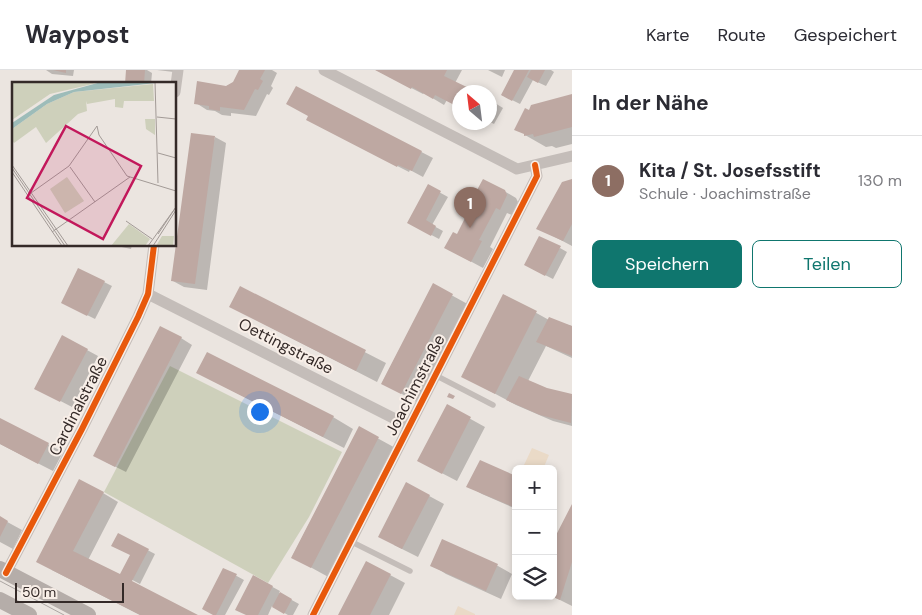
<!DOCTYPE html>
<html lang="de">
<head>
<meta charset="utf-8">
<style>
  body { margin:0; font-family:"DM Sans",sans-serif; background:#f2f2f3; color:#2b2b33 }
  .controls { position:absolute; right:15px; bottom:15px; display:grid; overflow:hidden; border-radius:8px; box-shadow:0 2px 8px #0003 }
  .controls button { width:45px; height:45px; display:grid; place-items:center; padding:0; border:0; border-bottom:1px solid #e1e1e2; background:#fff; color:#2b2b33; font:25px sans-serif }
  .compass { position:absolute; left:452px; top:15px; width:45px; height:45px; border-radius:50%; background:#fff; box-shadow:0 2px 8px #0003; rotate:332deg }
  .scale { position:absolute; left:15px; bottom:12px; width:109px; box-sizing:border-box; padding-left:5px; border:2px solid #342a28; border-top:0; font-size:14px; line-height:18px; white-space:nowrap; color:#342a28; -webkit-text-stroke:4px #f8eee7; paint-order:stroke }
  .you { position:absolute; left:259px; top:341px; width:18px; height:18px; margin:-12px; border:4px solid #fff; border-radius:50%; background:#1a73e8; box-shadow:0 0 0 8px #1a73e833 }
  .badge { display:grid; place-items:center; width:32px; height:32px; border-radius:50%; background:#0f766e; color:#fff; font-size:16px; font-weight:700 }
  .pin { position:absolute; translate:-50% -41px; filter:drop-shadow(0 1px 2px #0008) }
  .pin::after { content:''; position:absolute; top:26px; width:18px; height:15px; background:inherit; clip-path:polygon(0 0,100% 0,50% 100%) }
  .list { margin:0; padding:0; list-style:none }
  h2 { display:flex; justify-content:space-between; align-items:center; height:65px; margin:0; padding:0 20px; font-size:21px }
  h2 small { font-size:16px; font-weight:400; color:#7c7c81 }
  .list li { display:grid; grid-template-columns:32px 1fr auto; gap:15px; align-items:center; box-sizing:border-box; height:90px; padding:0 20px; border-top:1px solid #e1e1e2 }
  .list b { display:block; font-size:19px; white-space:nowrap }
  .list p { margin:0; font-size:16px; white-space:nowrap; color:#7c7c81 }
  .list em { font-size:16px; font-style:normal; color:#7c7c81 }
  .actions { display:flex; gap:10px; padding:15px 20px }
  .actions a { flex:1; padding:11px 0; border:1px solid #0f766e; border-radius:8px; text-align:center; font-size:18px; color:#0f766e }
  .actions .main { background:#0f766e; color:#fff }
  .icon { flex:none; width:28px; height:28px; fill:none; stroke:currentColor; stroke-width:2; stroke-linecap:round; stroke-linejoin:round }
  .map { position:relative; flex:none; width:572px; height:545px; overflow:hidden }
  header { display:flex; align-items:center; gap:30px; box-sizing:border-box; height:70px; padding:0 25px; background:#fff; border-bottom:1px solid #e1e1e2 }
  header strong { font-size:24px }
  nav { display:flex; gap:28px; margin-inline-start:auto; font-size:18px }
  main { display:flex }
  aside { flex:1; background:#fff }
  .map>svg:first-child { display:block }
</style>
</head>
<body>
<header>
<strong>Waypost</strong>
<nav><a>Karte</a><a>Route</a><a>Gespeichert</a></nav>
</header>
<main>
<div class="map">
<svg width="572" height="545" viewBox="0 0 572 545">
  <rect width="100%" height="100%" fill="#ebe5e0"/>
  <path fill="#ced0bb" d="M170,296L342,382L309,447L268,513L104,422Z"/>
  <path fill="#eadac7" d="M532,378L549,385L543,399H532L524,395Z
    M458,536L475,544V545H454Z"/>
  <path fill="#0003" d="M46,0H74L73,6L52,4Z
    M127,0H147L152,3L151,14H126Z
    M157,0H174V2Z
    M240,0H272L277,3L271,16L273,18L269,25L267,24L256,46L231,43V46L222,45L215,41L207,40L196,33L234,12Z
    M376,0H462L455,13L475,22H460L447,30L444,35L424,23L423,24Z
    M488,0H505L502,7Z
    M515,0H551L554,2L546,16L533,10L520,34L502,25Z
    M297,18L433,88L423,107L410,100L409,102L319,56L310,46Z
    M572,26V74L556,78L552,76L546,77L525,65L529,41Z
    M490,30L503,38L494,54L490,52Z
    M215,67L226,73L207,220L184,217L173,211Z
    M572,110V176L538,158Z
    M428,116L448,127L432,155L443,161L439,169L409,153Z
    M504,121L516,128L518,132L512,145L507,143L490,177L493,179L483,198L457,184Z
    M112,175H132L131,179Z
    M560,178L567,182L553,209L533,199Z
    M104,212L112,216L95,249L69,236Z
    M433,215L473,237L422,335L382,313Z
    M240,218L386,293L377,312L231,237Z
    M504,225L549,250L572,256V288L546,276L528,311L547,319L572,326V356L553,351L516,335L462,306Z
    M181,268L192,275L126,402L106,392Z
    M87,280L98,286L72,337L47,324Z
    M198,303L333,347L353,359L344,378Z
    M447,336L485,357L457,411L434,399Z
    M0,349L63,382L53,401L0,374Z
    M359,358L399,380L332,509L292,487Z
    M516,406V439L482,424L468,416Z
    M407,414L444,434L418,487L394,475Z
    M103,423L118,432L88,490L195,545H140L52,500Z
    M572,436V536L552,526Z
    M0,448L22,460L13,479L0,472Z
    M119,465L155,484L140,514L121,504L131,485Z
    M443,471L498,496L512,504L501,529L446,504L432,495Z
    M224,499L244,510L225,545H215Z
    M390,505L405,513L389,545H339Z
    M254,507L280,521L279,523L299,534L293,545H288L272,536L268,545H247Z"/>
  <path fill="#bea8a2" d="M53,0H66V3Z
    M126,0H145L144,14H125Z
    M239,0H265L260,9L263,11L258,20L255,19L244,40L220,37V41L209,39V36L194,34L197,11L226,16L233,12Z
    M375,0H447L444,6L477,22H460V38L435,25L433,29L412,17L411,19Z
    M514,0H529L512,31L501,25Z
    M531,0H545L538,13L527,7Z
    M296,16L422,81L412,101L398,95L397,97L306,50L308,46L286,34Z
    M572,24V57L534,67L533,64L524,66V64L514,60L525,38L529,40L531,35Z
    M490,29L496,33L490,45Z
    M191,63L215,66L195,214L171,211Z
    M483,109L505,120L507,125L500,140L496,138L479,170L482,171L471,192L444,178L453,162L457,164L473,132L471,131Z
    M572,109V154L563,171L536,159L562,112Z
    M428,114L441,121L426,150L436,156L431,166L407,153Z
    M539,166L561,176L545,206L524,195Z
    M78,198L105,211L87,246L61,233Z
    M433,213L453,224L401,324L381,314Z
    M240,216L366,280L356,301L229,237Z
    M503,224L537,241L495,324L461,307Z
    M549,247L572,256V286L536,272Z
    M160,256L182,267L115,397L93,386Z
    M62,265L88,279L60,332L34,319Z
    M207,282L334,346L323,367L196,303Z
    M519,306L547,318L572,324L571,353L540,345L506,330Z
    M449,323L455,326L453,329L447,327Z
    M447,334L471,347L442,404L417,391Z
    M0,348L49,373L38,394L0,374Z
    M359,356L379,367L311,498L291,488Z
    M480,390L516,406V438L466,417Z
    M79,409L104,422L73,481L120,504L130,485L111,476L118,463L149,479L132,511L198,545H140L36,492Z
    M406,412L430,425L402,479L378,467Z
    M572,434V492L560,530L553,527V471Z
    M0,446L8,451L0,467Z
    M442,469L498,494L486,521L430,496Z
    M366,491L391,504L370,545H338Z
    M223,498L237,504L216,545H213L202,539Z
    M253,505L273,516L258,545H246L235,540Z
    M280,522L292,529L284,544L272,537Z"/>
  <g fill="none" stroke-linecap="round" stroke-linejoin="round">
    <path stroke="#c4bdb9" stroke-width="5.5" d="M435,305L493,335
      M350,471L410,501"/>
    <path stroke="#c4bdb9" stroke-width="11" d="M324,0L517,99L572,86
      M175,22L178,0
      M148,224L409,356
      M6,503L82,359L138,247L148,224L154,175
      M313,545L537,106L535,95"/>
    <path stroke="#b5ada9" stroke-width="16" d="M0,499L88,545
      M0,530L29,545"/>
    <path stroke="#aca6a3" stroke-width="1" d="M0,511L64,545"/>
    <g stroke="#f8eee7" stroke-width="9">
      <path id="cycleway" d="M6,503L82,359L138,247L148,224L154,175
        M313,545L537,106L535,95"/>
    </g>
    <use href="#cycleway" stroke="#e8590c" stroke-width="6"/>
  </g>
  <g text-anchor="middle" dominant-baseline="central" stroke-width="4" stroke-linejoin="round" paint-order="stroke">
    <g font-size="16" fill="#342a28" stroke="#f8eee7">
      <text transform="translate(286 276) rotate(27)">Oettingstraße</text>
      <text transform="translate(415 315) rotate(-63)">Joachimstraße</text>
      <text transform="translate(78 336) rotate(-63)">Cardinalstraße</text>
    </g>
  </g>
  <g transform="translate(12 12)">
    <rect width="164" height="164" fill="#ebe5e0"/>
    <path d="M0,0H89L38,12L0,38ZM141,2L142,19H112L111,26L103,25V17L75,22L74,19L75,29L66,32L34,61L24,45L2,61L0,58V47L35,22L62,10ZM133,37H143V53L134,47ZM55,95L72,119L53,131L38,107ZM117,142L138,157L133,164H99ZM150,154H162L161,164H144Z" fill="#ced0bb"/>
    <path d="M89,0H153L62,10L35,22L0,47V41L42,13Z" fill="#9dbcb9"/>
    <path fill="none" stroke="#a29a96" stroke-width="1" d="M143,0L146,101M145,35L164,37M87,53L115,94L164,109M146,71L164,76M0,83L56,164M58,85L83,120M0,86L53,164M0,90L50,164M19,111L57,84L85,44L87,53M114,139L140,157M40,150L118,95M146,152L164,125M136,164L164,125M141,164L164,128"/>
    <path fill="#c2185b" fill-opacity="0.15" stroke="#c2185b" stroke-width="2.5" d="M54,44L129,84L91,157L15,116Z"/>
    <rect width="164" height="164" fill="none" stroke="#342a28" stroke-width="2.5"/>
  </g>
</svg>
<div class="controls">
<button>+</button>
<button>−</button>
<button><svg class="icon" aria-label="layers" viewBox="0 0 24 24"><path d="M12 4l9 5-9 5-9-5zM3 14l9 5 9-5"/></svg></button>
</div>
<svg class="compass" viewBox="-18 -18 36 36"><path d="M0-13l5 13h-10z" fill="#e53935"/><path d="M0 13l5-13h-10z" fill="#7c7c81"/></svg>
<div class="scale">50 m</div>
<div class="you"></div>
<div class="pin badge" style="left:470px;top:158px;background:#8d6e63">1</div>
</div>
<aside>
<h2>In der Nähe<small></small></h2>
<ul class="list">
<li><span class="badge" style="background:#8d6e63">1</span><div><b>Kita / St. Josefsstift</b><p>Schule · Joachimstraße</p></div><em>130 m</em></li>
</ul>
<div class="actions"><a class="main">Speichern</a><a>Teilen</a></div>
</aside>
</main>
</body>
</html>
